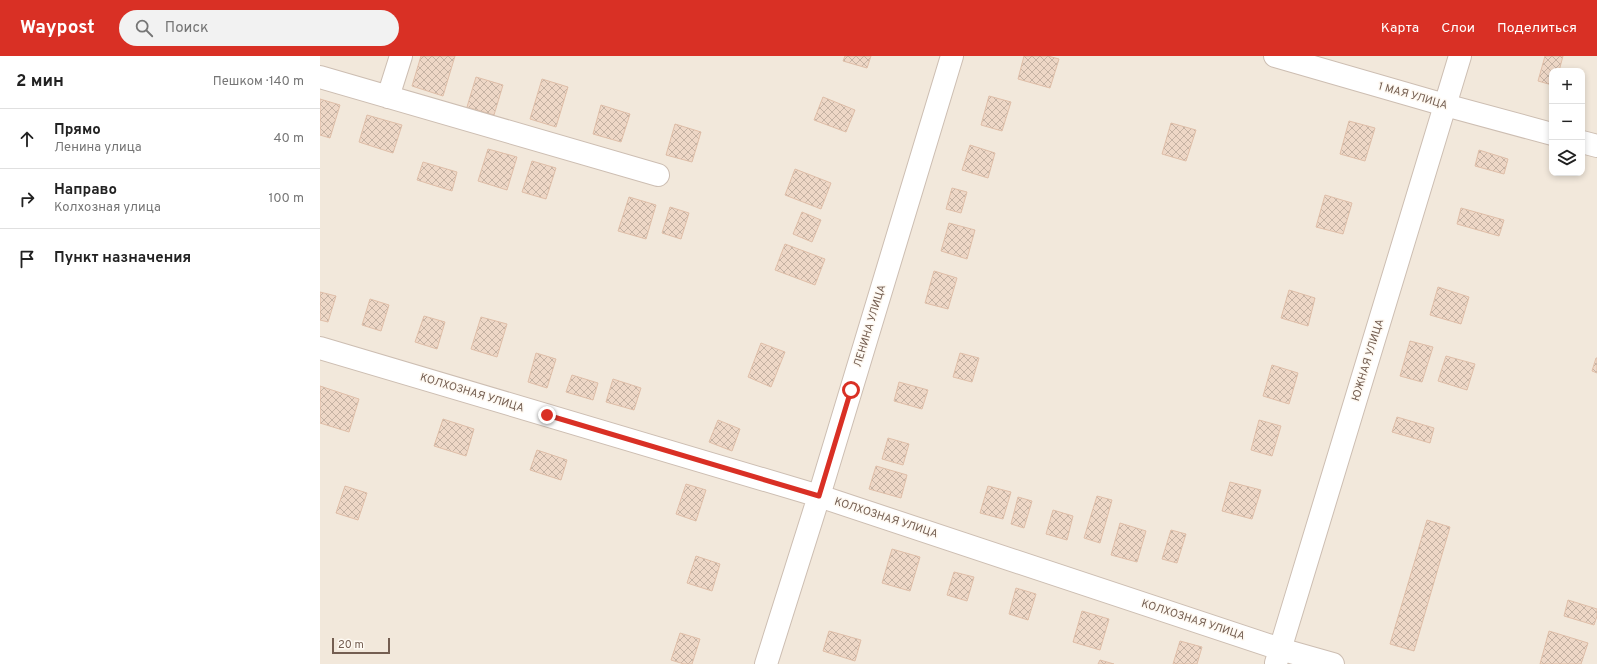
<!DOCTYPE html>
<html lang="ru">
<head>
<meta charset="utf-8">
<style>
  body { margin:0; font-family:Overpass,sans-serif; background:#f2f2f2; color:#222 }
  .controls { position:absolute; right:12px; top:12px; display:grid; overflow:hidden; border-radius:8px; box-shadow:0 2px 6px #0003 }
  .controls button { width:36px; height:36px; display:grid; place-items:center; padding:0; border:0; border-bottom:1px solid #e0e0e0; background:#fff; color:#222; font:20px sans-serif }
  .scale { position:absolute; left:12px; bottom:10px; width:58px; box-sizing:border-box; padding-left:4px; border:2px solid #745e51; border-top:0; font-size:11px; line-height:14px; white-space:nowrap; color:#745e51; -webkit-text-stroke:3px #fef9f2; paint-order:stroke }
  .stop { position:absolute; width:12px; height:12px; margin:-9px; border:3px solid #d93025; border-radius:50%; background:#fff }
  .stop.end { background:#d93025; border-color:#fff; box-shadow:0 1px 4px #0008 }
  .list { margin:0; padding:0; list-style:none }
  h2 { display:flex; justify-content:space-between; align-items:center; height:52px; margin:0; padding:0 16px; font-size:17px }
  h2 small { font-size:13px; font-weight:400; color:#767676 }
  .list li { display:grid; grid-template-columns:26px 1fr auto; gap:12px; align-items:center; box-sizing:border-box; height:60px; padding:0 16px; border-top:1px solid #e0e0e0 }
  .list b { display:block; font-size:15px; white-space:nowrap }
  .list p { margin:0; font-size:13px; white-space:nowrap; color:#767676 }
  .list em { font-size:13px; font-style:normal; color:#767676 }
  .icon { flex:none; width:22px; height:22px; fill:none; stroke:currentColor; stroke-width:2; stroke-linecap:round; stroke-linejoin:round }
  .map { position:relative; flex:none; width:1277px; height:608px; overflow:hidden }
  header { display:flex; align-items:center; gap:24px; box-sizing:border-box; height:56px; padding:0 20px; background:#d93025; color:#fff }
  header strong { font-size:19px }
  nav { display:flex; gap:22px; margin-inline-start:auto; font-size:14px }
  .search { width:280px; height:36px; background:#f2f2f2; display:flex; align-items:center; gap:10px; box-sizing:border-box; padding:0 14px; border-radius:22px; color:#767676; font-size:15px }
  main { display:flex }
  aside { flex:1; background:#fff }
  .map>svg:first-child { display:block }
</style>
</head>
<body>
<header>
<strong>Waypost</strong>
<div class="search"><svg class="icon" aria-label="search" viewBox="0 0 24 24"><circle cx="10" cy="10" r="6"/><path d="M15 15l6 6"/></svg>Поиск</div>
<nav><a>Карта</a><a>Слои</a><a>Поделиться</a></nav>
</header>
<main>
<aside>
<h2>2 мин<small>Пешком · 140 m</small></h2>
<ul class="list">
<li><svg class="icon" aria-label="ahead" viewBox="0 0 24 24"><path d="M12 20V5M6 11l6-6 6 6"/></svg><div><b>Прямо</b><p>Ленина улица</p></div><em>40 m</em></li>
<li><svg class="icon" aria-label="right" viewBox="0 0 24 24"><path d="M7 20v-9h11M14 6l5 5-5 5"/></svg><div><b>Направо</b><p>Колхозная улица</p></div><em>100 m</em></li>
<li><svg class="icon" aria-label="arrive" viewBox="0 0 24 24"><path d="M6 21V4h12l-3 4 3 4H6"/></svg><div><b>Пункт назначения</b></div></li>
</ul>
</aside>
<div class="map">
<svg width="1277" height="608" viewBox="0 0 1277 608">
  <defs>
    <pattern id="building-cross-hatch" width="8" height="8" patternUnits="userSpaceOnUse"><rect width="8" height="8" fill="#eed7c6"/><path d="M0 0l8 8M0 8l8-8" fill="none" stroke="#c5b2a3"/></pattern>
  </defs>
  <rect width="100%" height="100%" fill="#fbf5ec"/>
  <path fill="#f2e8db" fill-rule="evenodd" d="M0,0H1277V608H0ZM1232,15H1262V117H1232Z"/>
  <path fill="url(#building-cross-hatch)" stroke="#dfbea8" d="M101,0H135L123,40L92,30Z
    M525,0H551L547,12L523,5Z
    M704,0H728L739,3L730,32L698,23Z
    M1225,0H1243L1239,15H1232V29L1218,25Z
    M156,21L183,29L174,59L147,51Z
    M222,23L248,31L236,71L210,63Z
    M669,40L691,46L682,75L661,69Z
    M503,41L535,54L526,76L494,64Z
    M0,43L20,49L10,82L0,79Z
    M281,49L310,58L301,86L273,78Z
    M47,59L82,69L73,97L39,86Z
    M1029,65L1055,72L1045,105L1020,98Z
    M851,67L876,74L866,105L842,98Z
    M355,68L381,76L372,106L346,99Z
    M650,89L675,97L668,122L642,114Z
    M168,93L197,101L187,134L158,125Z
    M1159,94L1188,103L1184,118L1155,110Z
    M212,105L236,112L226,143L202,136Z
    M103,106L137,116L132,135L97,124Z
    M475,113L511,127L501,153L465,139Z
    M632,132L647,136L641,157L626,153Z
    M1005,139L1032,147L1023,178L996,171Z
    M309,141L336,149L326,183L298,175Z
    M350,151L369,157L361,183L342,177Z
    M1141,152L1184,164L1179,180L1137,168Z
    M482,156L501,164L492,186L473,178Z
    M629,167L655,174L647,203L621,195Z
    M465,188L505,203L495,229L455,214Z
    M614,215L637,222L628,253L605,247Z
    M1118,231L1149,241L1141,268L1110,259Z
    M969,234L995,242L988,270L961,262Z
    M0,236L16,240L8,266L0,264Z
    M50,243L69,249L61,275L42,269Z
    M104,260L125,266L117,293L95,286Z
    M161,261L187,268L177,301L151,293Z
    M1090,285L1113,291L1102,326L1080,320Z
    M441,287L465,296L451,331L428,321Z
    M216,297L236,303L227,332L208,326Z
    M640,297L659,302L652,326L633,321Z
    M1126,300L1155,308L1147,334L1118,325Z
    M1276,302H1277V317L1272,315Z
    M952,309L978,317L969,348L943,340Z
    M252,319L278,327L273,344L246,336Z
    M293,323L321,332L314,354L286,346Z
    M579,326L608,334L602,353L574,345Z
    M0,330L39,343L29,376L0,367Z
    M1077,361L1114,372L1110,387L1072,376Z
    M123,363L154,373L146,400L114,390Z
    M398,364L420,373L412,395L389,386Z
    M939,364L961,370L952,400L931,394Z
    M568,382L589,388L583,409L562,403Z
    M217,394L247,404L241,424L210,414Z
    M556,410L587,419L581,442L549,433Z
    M910,426L941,434L932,463L902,455Z
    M366,428L386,434L376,465L356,458Z
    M25,430L47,437L38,464L16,457Z
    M668,430L691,436L683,463L660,457Z
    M777,440L792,444L780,487L764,482Z
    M698,441L712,445L704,472L691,468Z
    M733,454L753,460L747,484L726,478Z
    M1107,464L1130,471L1094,595L1070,588Z
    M800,467L826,475L817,506L791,499Z
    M851,474L866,478L857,507L842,503Z
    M572,493L600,501L590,535L562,527Z
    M376,500L400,508L392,535L367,527Z
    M634,516L654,521L647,545L627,539Z
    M696,532L716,538L708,564L689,558Z
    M1248,544L1277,553V560L1274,569L1244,560Z
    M762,555L789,563L780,594L753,586Z
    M509,575L541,584L535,605L503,595Z
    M1229,575L1268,587L1261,608H1220Z
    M360,577L380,583L372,608H364L351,604Z
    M860,585L882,591L877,608H853Z
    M780,604L794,608H778Z"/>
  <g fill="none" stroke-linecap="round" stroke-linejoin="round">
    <g stroke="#cdbeb2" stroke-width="24">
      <path id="minor" d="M955,0L1125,49L1232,78
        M0,21L338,119
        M68,41L81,0
        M1262,86L1277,90
        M0,292L499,440L960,593L1013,608
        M956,607L1140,0
        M446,608L499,440L632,0"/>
    </g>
    <use href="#minor" stroke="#fff" stroke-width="22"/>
  </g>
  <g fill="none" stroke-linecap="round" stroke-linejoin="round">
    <path stroke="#d93025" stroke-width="5" d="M227,359L499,440L531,334"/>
  </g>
  <g text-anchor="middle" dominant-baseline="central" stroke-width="3" stroke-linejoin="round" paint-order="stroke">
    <g font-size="11" fill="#745e51" stroke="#fef9f2">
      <text transform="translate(1093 40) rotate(16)">1 МАЯ УЛИЦА</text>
      <text transform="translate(550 270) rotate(-73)">ЛЕНИНА УЛИЦА</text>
      <text transform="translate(1048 304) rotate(-73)">ЮЖНАЯ УЛИЦА</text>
      <text transform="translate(152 337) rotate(17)">КОЛХОЗНАЯ УЛИЦА</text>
      <text transform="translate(566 462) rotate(18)">КОЛХОЗНАЯ УЛИЦА</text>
      <text transform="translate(873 564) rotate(18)">КОЛХОЗНАЯ УЛИЦА</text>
    </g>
  </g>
</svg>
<div class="controls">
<button>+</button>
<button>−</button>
<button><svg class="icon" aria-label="layers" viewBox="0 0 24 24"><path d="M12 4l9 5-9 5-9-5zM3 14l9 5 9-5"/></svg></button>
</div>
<div class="scale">20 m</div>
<div class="stop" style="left:531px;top:334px"></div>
<div class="stop end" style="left:227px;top:359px"></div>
</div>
</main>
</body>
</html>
